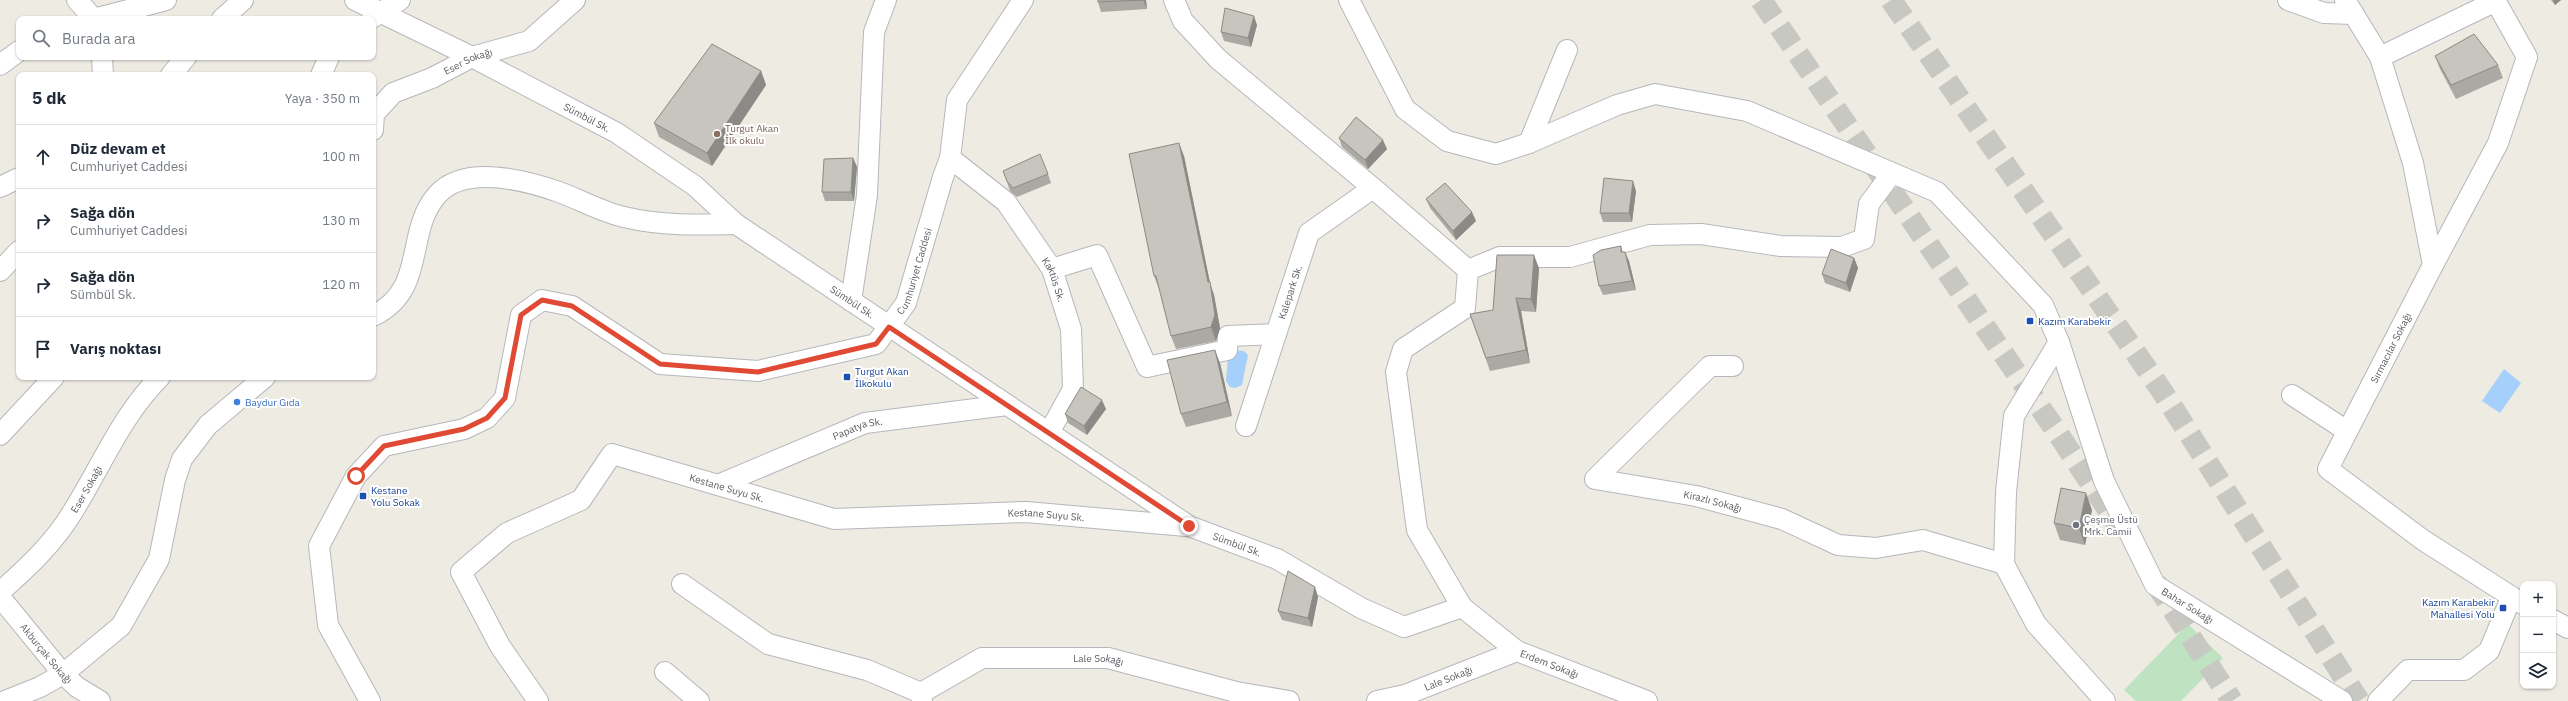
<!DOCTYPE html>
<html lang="tr">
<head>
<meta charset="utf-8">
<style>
  body { margin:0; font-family:"IBM Plex Sans",sans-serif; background:#f2f2f3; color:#1f2937 }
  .controls { position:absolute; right:12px; bottom:12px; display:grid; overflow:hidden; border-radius:8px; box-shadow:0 1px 3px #0004 }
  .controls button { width:36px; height:36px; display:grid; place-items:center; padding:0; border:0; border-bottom:1px solid #e0e1e3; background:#fff; color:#1f2937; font:20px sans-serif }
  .stop { position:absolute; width:12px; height:12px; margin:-9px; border:3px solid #e04a34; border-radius:50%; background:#fff }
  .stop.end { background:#e04a34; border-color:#fff; box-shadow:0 1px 4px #0008 }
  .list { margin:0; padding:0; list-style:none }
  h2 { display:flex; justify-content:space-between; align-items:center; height:52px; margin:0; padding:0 16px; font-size:17px }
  h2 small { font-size:13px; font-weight:400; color:#747a83 }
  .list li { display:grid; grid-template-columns:26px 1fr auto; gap:12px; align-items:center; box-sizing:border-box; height:64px; padding:0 16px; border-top:1px solid #e0e1e3 }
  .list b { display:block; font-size:15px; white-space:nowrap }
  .list p { margin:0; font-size:13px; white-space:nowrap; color:#747a83 }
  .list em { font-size:13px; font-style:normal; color:#747a83 }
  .icon { flex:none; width:22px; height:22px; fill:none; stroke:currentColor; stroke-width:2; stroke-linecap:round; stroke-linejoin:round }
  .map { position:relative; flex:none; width:2568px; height:701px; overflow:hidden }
  .search { position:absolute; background:#fff; box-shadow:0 1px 3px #0004; left:16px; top:16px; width:360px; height:44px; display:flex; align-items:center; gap:10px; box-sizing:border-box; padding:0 14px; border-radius:8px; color:#747a83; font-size:15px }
  .panel { position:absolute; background:#fff; box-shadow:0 1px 3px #0004; left:16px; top:72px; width:360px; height:308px; border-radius:8px }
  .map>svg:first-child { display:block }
</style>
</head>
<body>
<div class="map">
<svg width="2568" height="701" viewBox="0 0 2568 701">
  <rect width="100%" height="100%" fill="#edebe2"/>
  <path fill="#bfe3c1" d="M2188,624L2223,658L2181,701H2136L2124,690Z"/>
  <path fill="#a4d0fb" d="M1235,350L1244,351L1248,355L1242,385L1235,388L1230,387L1226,381L1228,358Z
    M2504,369L2521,383L2500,413L2482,401Z"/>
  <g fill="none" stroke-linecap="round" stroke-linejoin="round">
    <path stroke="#c8c8c2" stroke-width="22" stroke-dasharray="22 11" stroke-linecap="butt" d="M1761,0L2063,441L2120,528
      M1891,0L2162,391L2359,701
      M2155,582L2232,701"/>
    <g stroke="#b5b7bc" stroke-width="22">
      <g id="minor">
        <path d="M77,0L94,19"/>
        <path id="s1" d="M355,0L472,57L617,133L695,186L736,224L1189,526L1277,559L1361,608L1404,627L1462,607"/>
        <path id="s2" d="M1174,0L1183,21L1218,59L1373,188L1468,270L1465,308L1403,349L1396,372L1417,530L1462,607L1517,651L1647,701"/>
        <path id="s3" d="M1349,0L1405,109L1447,141L1496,154L1529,143L1617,105L1655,94L1747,111L1937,192L2043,305L2059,342L2104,481L2155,585L2342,701"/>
        <path d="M2288,0L2324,13L2354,14"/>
        <path d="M2345,0L2380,57L2413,163L2433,265L2328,469L2423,540L2523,604"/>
        <path d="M372,18L400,0"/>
        <path d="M94,19L166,0"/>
        <path d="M222,19L243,0"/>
        <path d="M102,57L103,75"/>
        <path d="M2380,57L2494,2"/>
        <path d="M0,65L19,51"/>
        <path d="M171,75L186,57"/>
        <path d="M321,75L329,57"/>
        <path id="s4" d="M373,130L374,114L393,93L432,78L472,57L529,41L575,0"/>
        <path d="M1529,143L1567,50"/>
        <path id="s5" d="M950,158L1006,202L1052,269L1071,329L1073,389L1049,433"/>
        <path d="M0,187L19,178"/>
        <path d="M2433,265L2498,143L2527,57L2495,0"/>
        <path d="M1052,269L1097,255L1147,367L1227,350L1228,336L1276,334"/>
        <path d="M1468,270L1500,257H1570L1650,235L1701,234L1781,246L1842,247L1864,239L1869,204L1892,173"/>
        <path d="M0,271L19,251"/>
        <path d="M851,301L867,195L874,32L886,0"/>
        <path d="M373,316C428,289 404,233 437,195C464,164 525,180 559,192C581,200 602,212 624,217C661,226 698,225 736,224"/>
        <path d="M2059,342L2014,416L2006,492L2004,564L2036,624L2105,701"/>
        <path id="s6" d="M1733,366H1710L1595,479L1696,496L1782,519L1838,545L1876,548L1923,540L2004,564"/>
        <path d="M2292,395L2347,431"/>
        <path id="s7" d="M1246,426L1309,233L1373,188"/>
        <path d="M0,435L54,377"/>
        <path id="s8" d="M718,485L865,423L1007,405"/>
        <path d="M682,584L768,644L867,670L921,693"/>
        <path id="s9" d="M0,592C27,568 53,544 72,513C101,467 121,416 160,377"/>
        <path id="s10" d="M0,597L63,674L77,687L100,701"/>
        <path d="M2553,620L2568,628"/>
        <path d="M665,672L699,701"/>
        <path d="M5,701L40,687L63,674L121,626L159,559L175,480L182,459L208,425L265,377"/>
        <path id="s11" d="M370,701L328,625L319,546L356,476L384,446L464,429L487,418L505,398L521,315L542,300L572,306L660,364L758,371L876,344L906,303L943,177L950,158L957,100L1023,0"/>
        <path id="s12" d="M538,701L500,646L461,572L507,533L581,500L612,454L834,519L1026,512L1186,526"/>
        <path id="s13" d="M922,701L921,693L982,658H1108L1236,692L1289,701"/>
        <path id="s14" d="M1377,701L1405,695L1517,651"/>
        <path d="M2378,701L2408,670H2464L2489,651L2511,598"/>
      </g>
    </g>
    <use href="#minor" stroke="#fff" stroke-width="20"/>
  </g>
  <path fill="#aca9a4" d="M1098,0H1146L1147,9L1101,12L1098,2Z
    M2551,0H2561L2555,5Z
    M1257,25L1251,47L1224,41L1221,32Z
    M2435,56L2498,65L2503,78L2456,99L2440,69Z
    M761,71L766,85L712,166L659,137L654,123Z
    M1339,138L1387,149L1368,169L1342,147Z
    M1184,156L1210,283L1214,295L1220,328L1216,341L1176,349L1171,336L1159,289L1154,276Z
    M853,158L857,167L854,201H825L822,192Z
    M1003,171L1048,174L1051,183L1017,197L1010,191Z
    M1636,191L1632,222H1603L1600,213Z
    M1426,199L1476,221L1456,240L1430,208Z
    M1621,246L1623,252L1629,261L1636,290L1603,295L1599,286Z
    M1854,258L1858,268L1850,292L1825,283L1822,274Z
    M1539,268L1536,312L1521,311L1530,363L1490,371L1470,314L1493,310Z
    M1220,363L1232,416L1186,427L1181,414Z
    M1106,409L1087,435L1068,423L1065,414Z
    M2092,510L2085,545L2060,540L2054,523Z
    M1315,587L1318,597L1312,627L1282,620L1278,611Z"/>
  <path fill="#8c8a86" d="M1143,0H1146L1147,9Z
    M2553,0H2561L2555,5Z
    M1254,16L1257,25L1251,47L1248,38Z
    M761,71L766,85L712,166L707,153Z
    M1383,140L1387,149L1368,169L1365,160Z
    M1179,143L1184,156L1210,283L1214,295L1220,328L1216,341L1211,327Z
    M853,158L857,167L854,201L851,192Z
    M1633,181L1636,191L1632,222L1629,213Z
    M1472,212L1476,221L1456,240L1453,231Z
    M1625,252L1629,261L1636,290L1632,281Z
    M1534,255L1539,268L1536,312L1531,299Z
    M1854,258L1858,268L1850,292L1846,283Z
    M1516,298L1521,311L1530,363L1526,350Z
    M1215,350L1220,363L1232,416L1227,402Z
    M1102,400L1106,409L1087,435L1084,426Z
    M2086,493L2092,510L2085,545L2079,528Z
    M1315,587L1318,597L1312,627L1308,618Z"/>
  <path fill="#c8c5bf" stroke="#8c8a86" d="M1098,0H1143L1098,2Z
    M1225,8L1254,16L1248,38L1221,32Z
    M2474,34L2498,65L2451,85L2435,56Z
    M712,44L761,71L707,153L654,123Z
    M1356,117L1383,140L1365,160L1339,138Z
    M1179,143L1208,282H1210L1215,315L1211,327L1171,336L1156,276H1154L1129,154Z
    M1040,154L1048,174L1013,188L1007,181L1003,171Z
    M853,158L851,192H822L824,159Z
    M1604,178L1633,181L1629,213H1600Z
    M1445,183L1472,212L1453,231L1426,199Z
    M1621,246V252H1625L1632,281L1599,286L1593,255L1601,250Z
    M1831,249L1854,258L1846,283L1822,274Z
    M1497,255H1534L1531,299L1516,298L1526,350L1486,358L1470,314L1493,310Z
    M1215,350L1227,402L1181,414L1167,360Z
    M1081,387L1102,400L1084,426L1065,414Z
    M2061,488L2086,493L2079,528L2054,523Z
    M1288,571L1315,587L1308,618L1278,611Z"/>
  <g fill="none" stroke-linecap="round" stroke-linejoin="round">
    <path stroke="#e04a34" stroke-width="5" d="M356,476L384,446L464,429L487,418L505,398L521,315L542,300L572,306L660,364L758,372L876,344L889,327L1189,526"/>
  </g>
  <circle fill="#8d6e63" stroke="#fff" stroke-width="1.5" cx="717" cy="134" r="4"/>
  <g fill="#1a4fb4" stroke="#fff" stroke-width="1.5">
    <rect x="2026" y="317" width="8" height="8" rx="2"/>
    <rect x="843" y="373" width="8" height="8" rx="2"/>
    <rect x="359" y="492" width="8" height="8" rx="2"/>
    <rect x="2499" y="604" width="8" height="8" rx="2"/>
  </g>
  <circle fill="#3f7fe0" stroke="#fff" stroke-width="1.5" cx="237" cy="402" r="4"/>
  <circle fill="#6b7280" stroke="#fff" stroke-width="1.5" cx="2076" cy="525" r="4"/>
  <g text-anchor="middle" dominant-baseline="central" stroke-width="4" stroke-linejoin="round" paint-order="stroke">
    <g font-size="10" fill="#5a5d62" stroke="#fff">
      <text stroke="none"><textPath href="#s4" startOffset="126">Eser Sokağı</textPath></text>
      <text stroke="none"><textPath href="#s1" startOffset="260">Sümbül Sk.</textPath></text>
      <text stroke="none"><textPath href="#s11" startOffset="970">Cumhuriyet Caddesi</textPath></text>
      <text stroke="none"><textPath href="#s5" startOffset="163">Kaktüs Sk.</textPath></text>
      <text stroke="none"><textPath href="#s7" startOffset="141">Kalepark Sk.</textPath></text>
      <text stroke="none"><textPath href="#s1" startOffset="584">Sümbül Sk.</textPath></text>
      <text transform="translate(2391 348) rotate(-63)">Sırmacılar Sokağı</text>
      <text stroke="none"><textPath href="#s8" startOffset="151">Papatya Sk.</textPath></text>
      <text stroke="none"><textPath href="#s12" startOffset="467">Kestane Suyu Sk.</textPath></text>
      <text stroke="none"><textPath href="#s9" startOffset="135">Eser Sokağı</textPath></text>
      <text stroke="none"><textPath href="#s6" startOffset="304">Kirazlı Sokağı</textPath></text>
      <text stroke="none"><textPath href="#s12" startOffset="791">Kestane Suyu Sk.</textPath></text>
      <text stroke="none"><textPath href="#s1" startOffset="1040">Sümbül Sk.</textPath></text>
      <text stroke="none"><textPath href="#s3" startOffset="1192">Bahar Sokağı</textPath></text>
      <text stroke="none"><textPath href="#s10" startOffset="73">Akburçak Sokağı</textPath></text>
      <text stroke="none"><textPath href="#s13" startOffset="195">Lale Sokağı</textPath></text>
      <text stroke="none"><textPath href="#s2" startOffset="892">Erdem Sokağı</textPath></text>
      <text stroke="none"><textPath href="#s14" startOffset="75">Lale Sokağı</textPath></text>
    </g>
    <g font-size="10" fill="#785e54" stroke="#fff" text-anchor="start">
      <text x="725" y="128">Turgut Akan<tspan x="725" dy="12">İlk okulu</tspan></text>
    </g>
    <g font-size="10" fill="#164399" stroke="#fff" text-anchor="start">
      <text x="2038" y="321">Kazım Karabekir</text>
      <text x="855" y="371">Turgut Akan<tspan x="855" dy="12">İlkokulu</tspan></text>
      <text x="371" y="490">Kestane<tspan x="371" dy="12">Yolu Sokak</tspan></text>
      <text x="2495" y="602" text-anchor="end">Kazım Karabekir<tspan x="2495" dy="12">Mahallesi Yolu</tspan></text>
    </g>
    <g font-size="10" fill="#366cbe" stroke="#fff" text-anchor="start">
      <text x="245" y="402">Baydur Gıda</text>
    </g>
    <g font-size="10" fill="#5b616d" stroke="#fff" text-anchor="start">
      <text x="2084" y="519">Çeşme Üstü<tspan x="2084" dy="12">Mrk. Camii</tspan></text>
    </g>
  </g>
</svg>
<div class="controls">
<button>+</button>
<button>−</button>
<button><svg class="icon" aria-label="layers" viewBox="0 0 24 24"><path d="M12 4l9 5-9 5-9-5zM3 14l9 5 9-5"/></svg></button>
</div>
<div class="stop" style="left:356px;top:476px"></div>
<div class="stop end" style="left:1189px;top:526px"></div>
<div class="search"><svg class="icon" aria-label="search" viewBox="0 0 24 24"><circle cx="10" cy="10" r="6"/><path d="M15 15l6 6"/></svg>Burada ara</div>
<section class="panel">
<h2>5 dk<small>Yaya · 350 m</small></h2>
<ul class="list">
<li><svg class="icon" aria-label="ahead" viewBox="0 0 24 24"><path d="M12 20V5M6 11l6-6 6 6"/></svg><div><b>Düz devam et</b><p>Cumhuriyet Caddesi</p></div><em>100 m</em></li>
<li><svg class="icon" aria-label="right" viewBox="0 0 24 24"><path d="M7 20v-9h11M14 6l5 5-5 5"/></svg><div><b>Sağa dön</b><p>Cumhuriyet Caddesi</p></div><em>130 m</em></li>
<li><svg class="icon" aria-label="right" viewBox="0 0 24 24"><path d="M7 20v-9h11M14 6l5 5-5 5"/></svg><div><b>Sağa dön</b><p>Sümbül Sk.</p></div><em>120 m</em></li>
<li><svg class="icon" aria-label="arrive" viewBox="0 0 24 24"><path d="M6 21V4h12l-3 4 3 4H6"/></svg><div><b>Varış noktası</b></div></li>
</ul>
</section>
</div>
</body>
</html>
